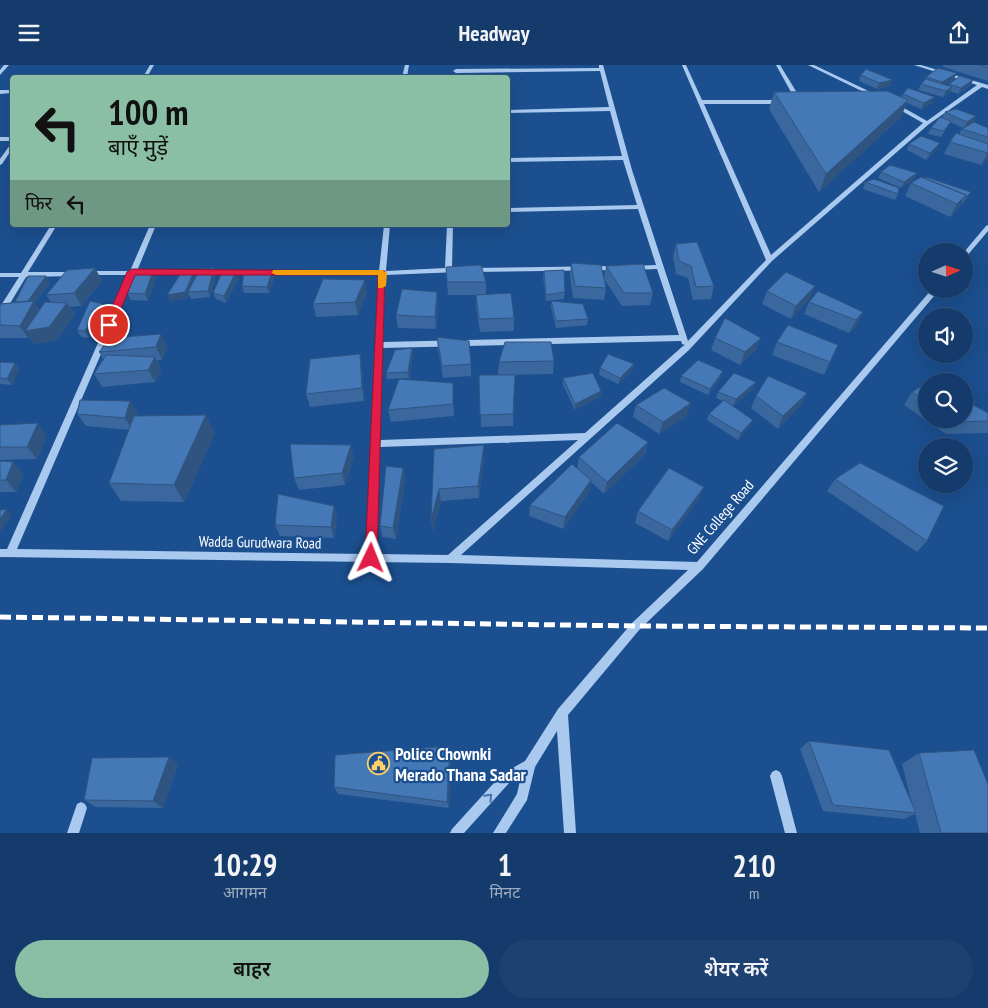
<!DOCTYPE html>
<html lang="hi">
<head>
<meta charset="utf-8">
<style>
	body { margin:0; font-family:"PT Sans Narrow","Noto Sans Devanagari",sans-serif; background:#1d4271; color:#f1f3f6; height:100vh; display:flex; flex-direction:column; font-size:19px; white-space:nowrap }
	* { box-sizing:border-box; margin:0 }
	p { font-size:16px; color:#9dadc1 }
	.icon { flex:none; width:28px; height:28px; fill:none; stroke:currentColor; stroke-width:2; stroke-linecap:round; stroke-linejoin:round }
	.map { position:relative; height:768px; overflow:hidden }
	.side { display:flex; flex-direction:column; background:#143b6b; flex:1 }
	.side>* { flex:none }
	.hud { position:absolute; left:10px; top:10px; width:500px; height:152px; border-radius:5px; box-shadow:0 5px 20px #0002,0 0 0 1px #33557e; background:#8abfa5; color:#111; overflow:hidden }
	.needle { width:32px; rotate:87deg }
	.fabs { position:absolute; left:918px; top:178px; display:grid; gap:10px }
	.fabs a { display:grid; place-items:center; width:55px; height:55px; border-radius:50%; background:#143b6b; box-shadow:0 5px 20px #0002,0 0 0 1px #33557e; font-size:25px }
	.pin { position:absolute; display:grid; place-items:center; width:42px; height:42px; color:#fff; margin:-21px; border:2px solid #fff; border-radius:50%; box-shadow:0 1px 5px #0007 }
	.me { position:absolute; width:55px; margin:-28px; rotate:2deg; stroke-linejoin:round; filter:drop-shadow(0 0 4px #0008) }
	.turn { display:flex; align-items:center; gap:18px; height:105px; padding:0 15px; font-size:22px }
	.turn .icon { width:65px; height:65px; stroke-width:2.5 }
	.turn b { display:block; font-size:35px; line-height:42px }
	.then { display:flex; align-items:center; height:48px; padding:0 15px; background:#0003; gap:10px; font-size:19px }
	.eta { display:flex; justify-content:space-evenly; align-items:center; height:85px; text-align:center }
	.eta b { font-size:30px; font-weight:600; line-height:35px }
	.button { display:flex; gap:10px; margin-top:auto; padding:10px 15px }
	.button a { flex:1; height:58px; border-radius:30px; background:#8abfa5; color:#111; font-size:20px; font-weight:600; line-height:58px; text-align:center }
	.button a+a { background:#1d4271; color:#f1f3f6 }
	header { display:flex; justify-content:space-between; align-items:center; height:65px; padding:0 15px; background:#143b6b; font-size:22px; font-weight:600 }
	.map>svg:first-child { display:block }
	.lines { fill:none; stroke-linecap:round; stroke-linejoin:round }
	.minor { fill:#a9c9ee; fill-rule:evenodd }
	.rail { stroke:#fff; stroke-width:5; stroke-dasharray:11 5; stroke-linecap:butt }
	.wall { fill:#3a679d }
	.shaded-wall { fill:#305480 }
	.building { fill:#4478b7; stroke:#305480 }
	.oneway { stroke:#4674ac }
	.route { fill:#e11d48; stroke:#92132f }
	.slow { fill:#f59e0b }
	.labels { text-anchor:middle; dominant-baseline:central; stroke-width:4.5; stroke-linejoin:round; paint-order:stroke }
	.street-label { font-size:15px; fill:#fff; stroke:#1b4f8f }
	.near-poi-label { font-size:18px; font-weight:bold; fill:#fff; stroke:#1b4f8f; text-anchor:start }
</style>
</head>
<body>
<header><svg class="icon" aria-label="menu" viewBox="0 0 24 24"><path d="M4 6h16M4 12h16M4 18h16"/></svg>Headway<svg class="icon" aria-label="share" viewBox="0 0 24 24"><path d="M12 15V3M7 8l5-5 5 5M5 13v7h14v-7"/></svg></header>
<div class="map">
<svg width="988" height="768" viewBox="0 0 988 768">
	<rect width="100%" height="100%" fill="#1b4f8f"/>
	<g class="lines">
		<path class="minor" d="M4 0H9L0 10V5Z
			M150 0H154L147 12H143Z
			M405 0H409L407 12H402Z
			M599 0H603L632 105 688 276 766 195 682 0H686L702 35H783L786 37 783 39H704L771 190 923 58 893 41V39H897L927 56 977 20 914 0H921L988 20V24L982 22 929 59 772 196 689 285 461 490 697 497 932 224H940L703 504 640 564 568 650 576 768H564L557 666 535 702 527 735 506 768H493L517 729 521 711 510 717 464 768H450L452 764 502 709 525 696 558 644 632 558 688 505 450 498 0 492V484H7L128 210H87L83 208 87 206H130L150 160H156L137 206H379L384 160H390L386 206 445 203 447 160H453L452 203H459V207L385 210 383 277 679 270 657 204 632 205 629 203 632 201 656 200 638 144 508 147V143L637 140 623 95 508 97V93L622 91 610 46 508 48V45L609 42 600 6 456 8 453 6 456 4 599 3ZM135 210H378L366 489 17 484ZM681 276 682 279 685 280 683 281 585 368 380 375 383 283ZM578 375 448 490 376 489 380 382Z
			M776 0H780L802 36 801 37 796 36Z
			M808 0H814L879 31 874 32Z
			M0 25H12V28L0 29Z
			M0 72H12V76H0Z
			M12 79V84L2 99 0 100V94L10 80Z
			M51 160H57L28 207H74L78 209 74 211 26 212 3 250H0V242L19 212H0V208H21Z
			M988 160V166L966 192 964 193V187L986 161Z
			M617 201 620 203 619 205 472 207 469 205 472 203Z
			M776 705 780 707 782 711 797 768H785L770 711 772 707Z
			M81 737 85 739 87 743 79 768H67L77 739Z"/>
		<path class="rail" d="M0 552 636 561 988 563"/>
	</g>
	<path class="wall" d="M943 0H988V16L943 2Z
		M861 10 891 20 877 24 859 16Z
		M926 12 954 14 944 20 948 21 949 19 973 15 970 21 958 29 950 26 949 28 943 32 918 25 921 19 925 14Z
		M774 27 901 32 903 29 932 38 921 44 907 38 901 52 819 127 769 44Z
		M945 47 973 57 968 61 988 63V94L981 100 944 89 950 77 959 69 962 64 963 63 950 57 941 72 928 69 931 63 942 53Z
		M909 79 937 84 926 95 907 85Z
		M881 107 917 108 914 114 901 123 878 113Z
		M865 117 898 129 895 135 863 124Z
		M911 118 971 127 967 133 963 138H962L959 142 950 152 905 131Z
		M676 179 714 221 711 234 693 235 688 213 676 209 673 192Z
		M571 198 604 213 606 201 653 228 650 240 622 241 604 214 606 223 604 235 573 233 570 211Z
		M95 203 102 216 81 241 70 242 75 250 57 275 34 279 29 272 28 273H0V239L15 237 50 218 35 238 39 245 51 237 46 230Z
		M214 203 216 209 210 232 191 234 189 230 188 233 170 236Z
		M544 206 565 227 564 234 546 236 543 212Z
		M272 207 274 213 269 228H244L242 221Z
		M156 212 148 236 131 235 127 228Z
		M239 213 226 238 216 234 213 228Z
		M447 217H486V229L514 253V266L480 267 476 242V230H448Z
		M815 221 810 233 791 254 762 239 767 226Z
		M367 227 358 250 316 252 313 239Z
		M437 227 438 240 436 264 398 263 396 250Z
		M551 236 588 254 587 260 556 263 551 242Z
		M809 237 863 247 857 260 849 268 804 249Z
		M107 245 89 273 81 272 77 265Z
		M437 272 471 299V311L443 313 438 284Z
		M715 273 756 285 740 300 711 285Z
		M777 277 830 297 824 310 772 290Z
		M167 281 162 295H157L161 305 155 317 102 322 94 309 103 294 99 287Z
		M412 283 413 289 409 313 387 314 386 308Z
		M360 289 362 301 364 336 310 342 306 329Z
		M554 296 553 309 498 310 499 297Z
		M0 297 15 298 19 304 12 320 0 319Z
		M600 303 633 305 618 319 599 310Z
		M479 310H515L513 361 481 362Z
		M681 311 721 313 708 330 680 317Z
		M563 313 601 326 600 332 575 345 563 320Z
		M756 317 754 323 733 341 729 339 750 361 738 375 707 355 709 349 723 336 716 333 718 327Z
		M926 318V354H964L988 348V368L946 369 904 340 912 327Z
		M807 328 801 340 778 364 751 343 756 331Z
		M453 330 454 351 391 357 388 345Z
		M636 340 687 351 659 369 633 352Z
		M138 348 137 351 215 368 184 437 121 436 109 418 129 365 86 361 77 349Z
		M0 360 47 371 37 394 0 395Z
		M648 377 645 389 604 429 591 417 589 427 563 464 529 451 530 440 577 404 579 392Z
		M484 380V392L479 433 441 436 433 466 431 455 434 384Z
		M354 392 345 420 299 425 294 413Z
		M0 396 13 397 23 409 16 427H0Z
		M403 403 405 415 396 474 382 472 380 461Z
		M835 414 927 476 917 487 827 426Z
		M699 434 668 476 635 458 638 446Z
		M334 441 337 453 334 473 280 471 275 460Z
		M809 676 912 739 902 699 919 688 988 768H920L915 749 904 754 823 746 800 684Z
		M451 689 449 743 338 729 334 722Z
		M178 699 163 743 96 742 84 735Z"/>
	<path class="shaded-wall" d="M957 8 954 14 939 23 942 17Z
		M893 15 891 20 877 24 879 18Z
		M973 15 970 21 958 29 961 23Z
		M952 22 949 28 943 32 946 26Z
		M935 32 932 38 921 44 924 38Z
		M908 35 901 52 819 127 826 109Z
		M976 51 973 57 963 64 967 57Z
		M940 78 937 84 926 95 930 88Z
		M988 88V94L981 100Z
		M917 108 914 114 901 123 904 117Z
		M971 127 967 133 963 138 966 132Z
		M966 130 959 142 950 152 957 139Z
		M95 203 102 216 81 241 74 228Z
		M214 203 216 209 210 232 208 226Z
		M195 204 198 210 188 227 189 230 188 233 170 236 167 230Z
		M153 206 156 212 148 236 145 229Z
		M236 207 239 213 226 238 224 231Z
		M272 207 274 213 269 228 267 222Z
		M46 211 50 218 35 238 42 248 67 238 75 250 57 275 34 279 29 272 28 273 20 261 25 240Z
		M365 215 367 227 358 250 355 237Z
		M815 221 810 233 791 254 796 241Z
		M437 227 438 240 436 264 435 252Z
		M103 239 107 245 89 273 85 266Z
		M863 247 857 260 849 268 856 255Z
		M161 269 167 281 162 295 156 282Z
		M761 273 756 285 740 300 745 287Z
		M412 283 413 289 409 313 408 307Z
		M360 289 362 301 364 336 362 323Z
		M155 292 161 305 155 317 148 305Z
		M15 298 19 304 12 320 7 314Z
		M634 299 633 305 618 319 620 313Z
		M723 306 721 313 708 330 710 324Z
		M756 317 754 323 733 341 736 334Z
		M601 326 600 332 575 345V339Z
		M807 328 801 340 778 364 783 351Z
		M130 336 138 348 132 365 125 353Z
		M691 338 687 351 659 369 663 357Z
		M206 350 215 368 184 437 174 420Z
		M753 355 750 361 738 375 741 368Z
		M38 358 47 371 37 394 27 382Z
		M648 377 645 389 604 429 607 417Z
		M351 380 354 392 345 420 342 408Z
		M484 380V392L479 433 478 421Z
		M13 397 23 409 16 427 6 415Z
		M403 403 405 415 396 474 393 463Z
		M591 415 589 427 563 464 565 452Z
		M704 422 699 434 668 476 672 465Z
		M439 424 441 436 433 466 431 455Z
		M334 441 337 453 334 473 331 462Z
		M7 444 12 450 0 467V454Z
		M450 681 451 689 449 743 447 737Z
		M169 692 178 699 163 743 153 736Z"/>
	<path class="building" d="M979 0H988V3Z
		M938 3 957 8 942 17 926 12Z
		M866 4 893 15 879 18 861 10Z
		M960 11 973 15 961 23 949 19Z
		M926 14 952 22 946 26 921 19Z
		M908 23 935 32 924 38 903 29Z
		M887 26 908 35 826 109 774 27Z
		M956 44 976 51 967 57 945 47Z
		M940 52 951 56 944 66 931 63Z
		M974 57 988 63V72L962 64Z
		M956 68 988 79V88L950 77Z
		M921 71 940 78 930 88 909 79Z
		M890 100 917 108 904 117 881 107Z
		M921 112 966 130 957 139 911 118Z
		M926 112 971 127 966 132H965L966 130 924 113Z
		M874 114 899 123 898 129 865 117Z
		M697 177 714 221 696 222 691 201 679 196 676 179Z
		M571 198 601 200 606 223 575 221Z
		M643 199 653 228H624L606 201Z
		M481 200 486 217H447L446 202Z
		M95 203 74 228 46 230 67 205Z
		M214 203 208 226 188 227 200 204Z
		M195 204 185 227 167 230 183 205Z
		M564 205 565 227 546 230 544 206Z
		M134 206H153L145 229 127 228Z
		M244 206 272 207 267 222 242 221Z
		M222 207H236L224 231 213 228Z
		M786 207 815 221 796 241 767 226Z
		M28 211H46L28 236 15 237Z
		M323 214 365 215 355 237 313 239Z
		M402 224 437 227 435 252 396 250Z
		M818 226 863 247 856 255 809 237Z
		M511 228 514 253 479 254 476 230Z
		M34 236 20 261 0 260V239Z
		M90 236 103 239 85 266 77 265Z
		M551 236 583 239 588 254 556 256Z
		M45 237 67 238 49 262 25 266Z
		M725 253 761 273 745 287 715 273Z
		M788 260 838 280 830 297 777 277Z
		M161 269 156 282 99 287 110 273Z
		M437 272 469 276 471 299 442 301Z
		M505 277H551L554 296 499 297Z
		M412 283 408 307 386 308 395 285Z
		M360 289 362 323 306 329 310 294Z
		M608 289 634 299 620 313 600 303Z
		M106 290 155 292 148 305 94 309Z
		M698 295 723 306 710 324 681 311Z
		M0 297 15 298 7 314 0 313Z
		M593 308 601 326 575 339 563 313Z
		M734 308 756 317 736 334 718 327Z
		M479 310H515L513 349 480 350Z
		M768 311 807 328 783 351 756 331Z
		M399 314 453 318V339L388 345Z
		M926 318V337L912 327Z
		M664 323 691 338 663 357 636 340Z
		M80 335 130 336 125 353 77 349Z
		M724 335 753 355 741 368 709 349Z
		M964 335 988 348V356L956 357 951 354H964Z
		M206 350 174 420 109 418 134 351Z
		M38 358 27 382H0V360Z
		M617 358 648 377 607 417 579 392Z
		M290 379 351 380 342 408 294 413Z
		M484 380 478 421 439 424 431 455 434 384Z
		M0 396 13 397 6 415H0Z
		M860 398 944 441 927 476 835 414Z
		M572 399 591 415 565 452 530 440Z
		M386 401 403 403 393 463 380 461Z
		M669 403 704 422 672 465 638 446Z
		M278 429 334 441 331 462 275 460Z
		M7 444 0 454V445Z
		M809 676 889 685 916 748 833 740Z
		M450 681 447 737 334 722 335 690Z
		M974 685 988 719V768H941L919 688Z
		M169 692 153 736 84 735 92 693Z"/>
	<defs><path id="oneway-chevron" d="M-2-3.5L2.5 0L-2 3.5" fill="none" stroke-width="1.6" stroke-linecap="round" stroke-linejoin="round" transform="scale(1.25)"/></defs>
	<use class="oneway" href="#oneway-chevron" transform="translate(489 732) rotate(-47)"/>
	<path class="route" d="M132 204 385 206 377 493 376 497 371 499 366 497 365 493 378 210H135L114 260 112 262H105L104 260 127 207Z"/>
	<path class="slow" d="M273 205H382L387 208 386 221 382 223H378V210H276L272 208Z"/>
	<defs>
		<symbol id="civic-ring" viewBox="-11 -11 22 22"><circle r="9.5" fill="#1b4f8f" stroke="#ffd166" stroke-width="1.5"/><path d="M-.6-6.5H3V-4.5H.6V-3L4-1V1h2V6H-6V1h2V-1L-.6-3ZM-1.2 2.5V6h2.4V2.5Z" fill="#ffd166"/></symbol>
	</defs>
	<g fill-rule="evenodd">
		<use href="#civic-ring" x="366" y="686" width="25" height="25"/>
	</g>
	<g class="labels">
		<g class="street-label">
			<text transform="translate(720 452) rotate(-49)">GNE College Road</text>
			<text transform="translate(260 477) rotate(1)">Wadda Gurudwara Road</text>
		</g>
		<g class="near-poi-label">
			<text x="395" y="688">Police Chownki<tspan x="395" dy="21">Merado Thana Sadar</tspan></text>
		</g>
	</g>
</svg>
<div class="fabs">
<a><svg class="needle" viewBox="-14 -14 28 28"><path d="M0-13l5 13h-10z" fill="#e53935"/><path d="M0 13l5-13h-10z" fill="#9dadc1"/></svg></a>
<a><svg class="icon" aria-label="sound" viewBox="0 0 24 24"><path d="M4 9h4l5-4v14l-5-4H4zM17 9q2 3 0 6"/></svg></a>
<a><svg class="icon" aria-label="search" viewBox="0 0 24 24"><circle cx="10" cy="10" r="6"/><path d="M15 15l6 6"/></svg></a>
<a><svg class="icon" aria-label="layers" viewBox="0 0 24 24"><path d="M12 4l9 5-9 5-9-5zM3 14l9 5 9-5"/></svg></a>
</div>
<div class="pin" style="left:109px;top:260px;background:#d93025"><svg class="icon" aria-label="arrive" viewBox="0 0 24 24"><path d="M6 21V4h12l-3 4 3 4H6"/></svg></div>
<svg class="me" style="left:371px;top:493px" viewBox="-20 -20 40 40"><path d="M0-17L14 15 0 8-14 15z" fill="#e11d48" stroke="#fff" stroke-width="4"/></svg>
<div class="hud">
<div class="turn"><svg class="icon" aria-label="left" viewBox="0 0 24 24"><path d="M17 20v-9H6M10 6l-5 5 5 5"/></svg><div><b>100 m</b>बाएँ मुड़ें</div></div>
<div class="then">फिर<svg class="icon" aria-label="left" viewBox="0 0 24 24"><path d="M17 20v-9H6M10 6l-5 5 5 5"/></svg></div>
</div>
</div>
<section class="side">
<div class="eta">
<div><b>10:29</b><p>आगमन</p></div>
<div><b>1</b><p>मिनट</p></div>
<div><b>210</b><p>m</p></div>
</div>
<div class="button"><a>बाहर</a><a>शेयर करें</a></div>
</section>
</body>
</html>
